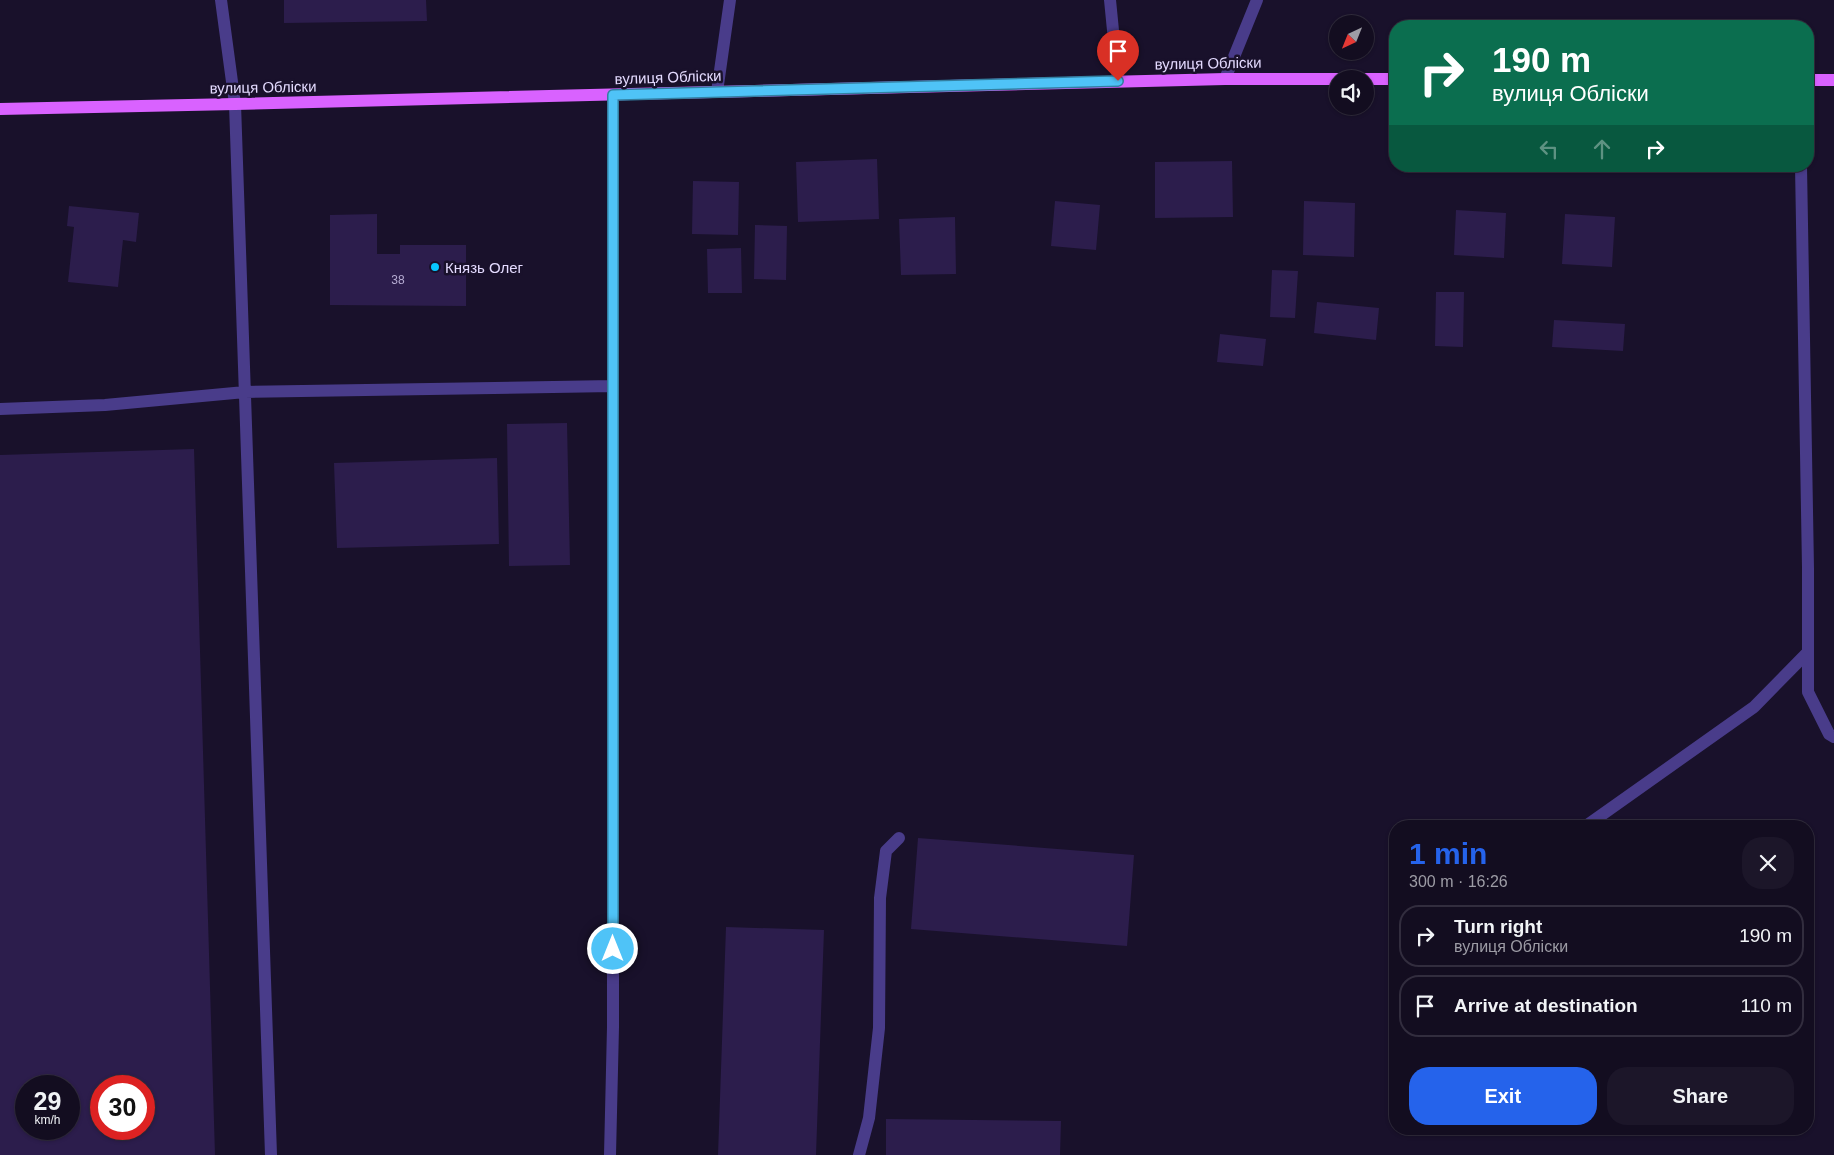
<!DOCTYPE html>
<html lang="en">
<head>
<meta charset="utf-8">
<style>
	body { margin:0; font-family:Arial,sans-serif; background:#1c1629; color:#f1f3f6; height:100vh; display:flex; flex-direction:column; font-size:19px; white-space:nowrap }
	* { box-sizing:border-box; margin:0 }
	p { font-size:16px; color:#9d9ca5 }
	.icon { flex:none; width:28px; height:28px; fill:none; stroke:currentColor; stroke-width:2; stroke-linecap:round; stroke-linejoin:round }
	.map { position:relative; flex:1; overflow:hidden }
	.drawer { position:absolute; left:1389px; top:820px; width:425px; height:315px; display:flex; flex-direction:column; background:#130d20; border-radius:20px; box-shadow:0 1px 4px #0004,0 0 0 1px #322d3e }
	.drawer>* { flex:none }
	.hud { position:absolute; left:1389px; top:20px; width:425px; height:152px; border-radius:20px; box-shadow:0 1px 4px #0004,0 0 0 1px #322d3e; background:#0b6e4f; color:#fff; overflow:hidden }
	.needle { width:32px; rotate:223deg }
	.fabs { position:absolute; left:1329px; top:15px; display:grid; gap:10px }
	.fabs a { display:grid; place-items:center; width:45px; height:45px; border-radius:50%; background:#130d20; box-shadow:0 1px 4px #0004,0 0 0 1px #322d3e; font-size:25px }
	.speed { position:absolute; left:15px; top:1075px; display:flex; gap:10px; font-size:25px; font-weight:700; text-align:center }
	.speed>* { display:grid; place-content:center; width:65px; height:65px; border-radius:50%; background:#130d20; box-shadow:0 1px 4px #0004,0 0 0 1px #322d3e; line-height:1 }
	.speed small { font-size:12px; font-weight:400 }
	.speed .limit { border:8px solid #d22; background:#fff; color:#111 }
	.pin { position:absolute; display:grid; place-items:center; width:42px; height:42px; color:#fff; margin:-51px -21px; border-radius:50% 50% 50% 0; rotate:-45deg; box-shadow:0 0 5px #0007 }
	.pin .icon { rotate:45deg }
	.me { position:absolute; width:55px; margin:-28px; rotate:0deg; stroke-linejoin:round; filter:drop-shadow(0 0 4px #0008) }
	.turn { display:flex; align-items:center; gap:18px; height:105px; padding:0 20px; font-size:22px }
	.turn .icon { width:65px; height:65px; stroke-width:2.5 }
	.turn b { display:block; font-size:35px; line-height:42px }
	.lanes { display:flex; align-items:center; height:48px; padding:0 20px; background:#0003; justify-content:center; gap:25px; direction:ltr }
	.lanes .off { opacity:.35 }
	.round { display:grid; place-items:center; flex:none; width:52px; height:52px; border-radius:20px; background:#1c1629 }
	.overview { display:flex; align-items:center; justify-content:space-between; height:85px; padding:0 20px }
	h1 { font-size:30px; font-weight:600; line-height:38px; color:#2563eb }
	.primary-button { display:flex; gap:10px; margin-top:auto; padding:10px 20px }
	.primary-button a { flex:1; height:58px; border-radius:20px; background:#2563eb; color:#fff; font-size:20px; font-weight:600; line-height:58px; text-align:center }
	.primary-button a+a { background:#1c1629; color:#f1f3f6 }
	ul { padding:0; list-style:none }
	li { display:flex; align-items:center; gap:15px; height:62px; margin:0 10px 8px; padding:0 10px; border:2px solid #322d3e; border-radius:20px }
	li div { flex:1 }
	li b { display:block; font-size:19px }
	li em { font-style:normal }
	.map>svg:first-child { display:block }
	.building { fill:#2c1d4c; fill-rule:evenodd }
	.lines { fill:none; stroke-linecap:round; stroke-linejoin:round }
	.minor { stroke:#493c8a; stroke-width:12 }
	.major { stroke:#d962ff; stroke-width:12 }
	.route-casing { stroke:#337fa1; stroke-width:12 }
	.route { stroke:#4fc3f7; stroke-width:9 }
	.poi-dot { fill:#07c6ff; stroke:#19112b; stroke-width:2 }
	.labels { text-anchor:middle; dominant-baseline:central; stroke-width:5; stroke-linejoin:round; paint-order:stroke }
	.number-label { font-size:12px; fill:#b6acd2 }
	.street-label { font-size:15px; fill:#e4dbff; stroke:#19112b }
	.poi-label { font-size:15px; fill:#e4dbff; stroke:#19112b; text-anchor:start }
</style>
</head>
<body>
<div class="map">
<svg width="1834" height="1155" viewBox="0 0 1834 1155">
	<rect width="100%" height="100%" fill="#19112b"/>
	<path class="building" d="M284 0H426L427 21 284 23Z
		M877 159 879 219 798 222 796 162Z
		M1232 161 1233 217 1155 218V162Z
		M693 181 739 182 738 235 692 234Z
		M1055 201 1100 205 1096 250 1051 246Z
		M1304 201 1355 203 1354 257 1303 255Z
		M69 206 139 213 136 242 123 240 118 287 68 282 74 227 67 226Z
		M1456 210 1506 213 1504 258 1454 255Z
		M377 214V254H400V245H466V306L330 305V215Z
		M1565 214 1615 217 1612 267 1562 264Z
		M955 217 956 274 901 275 899 219Z
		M755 225 787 226 786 280 754 279Z
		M741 248 742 293H708L707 249Z
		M1272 270 1298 271 1295 318 1270 317Z
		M1436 292H1464L1463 347 1435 346Z
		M1317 302 1379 308 1376 340 1314 333Z
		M1554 320 1625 324 1623 351 1552 347Z
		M1220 334 1266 339 1263 366 1217 362Z
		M567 423 570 565 509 566 507 424Z
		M194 449 215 1155H0V455ZM26 1086H69V1129H26ZM101 1086H144V1129H101Z
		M497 458 499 544 337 548 334 463Z
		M918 838 1134 855 1127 946 911 929Z
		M726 927 824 930 816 1155H718Z
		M886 1119 1061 1121 1060 1155H886Z"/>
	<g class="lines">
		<path class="minor" d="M221 0 235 104 271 1155
			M1110 0 1118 81
			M1225 79 1257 0
			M717 92 730 0
			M1801 166 1808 568V692L1829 734 1834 737
			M0 409 105 405 245 392 613 386
			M1586 826 1754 707 1808 652
			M610 1155 613 1027V95
			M859 1155 869 1118 879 1028 880 898 886 851 899 838"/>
		<path class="major" d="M1365 79H1395
			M1808 80H1834
			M0 109 235 104 1225 79H1338"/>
	</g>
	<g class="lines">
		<defs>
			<path id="route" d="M613 949V95L1118 81"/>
		</defs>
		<use href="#route" class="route-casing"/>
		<use href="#route" class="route"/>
	</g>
	<circle class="poi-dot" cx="435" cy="267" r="5"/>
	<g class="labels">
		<g class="number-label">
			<text x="398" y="280">38</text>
		</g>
		<g class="street-label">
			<text transform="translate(1208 63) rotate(-1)">вулиця Обліски</text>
			<text transform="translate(668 77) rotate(-2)">вулиця Обліски</text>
			<text transform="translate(263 87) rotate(-1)">вулиця Обліски</text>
		</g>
		<g class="poi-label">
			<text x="445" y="267">Князь Олег</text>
		</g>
	</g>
</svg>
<div class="fabs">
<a><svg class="needle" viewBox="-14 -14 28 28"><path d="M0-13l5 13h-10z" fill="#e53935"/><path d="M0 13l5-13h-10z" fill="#9d9ca5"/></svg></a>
<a><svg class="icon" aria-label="sound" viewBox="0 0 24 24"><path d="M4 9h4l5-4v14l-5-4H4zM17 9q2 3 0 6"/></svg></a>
</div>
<div class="speed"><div>29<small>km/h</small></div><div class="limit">30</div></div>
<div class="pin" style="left:1118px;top:81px;background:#d93025"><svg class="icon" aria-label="arrive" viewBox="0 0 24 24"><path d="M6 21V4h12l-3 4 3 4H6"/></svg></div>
<svg class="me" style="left:613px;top:949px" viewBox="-20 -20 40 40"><circle r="17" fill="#4fc3f7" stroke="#fff" stroke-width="3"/><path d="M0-11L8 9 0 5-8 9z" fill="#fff"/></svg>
<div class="hud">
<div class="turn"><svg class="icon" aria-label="right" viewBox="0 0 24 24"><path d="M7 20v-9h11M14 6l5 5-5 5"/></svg><div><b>190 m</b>вулиця Обліски</div></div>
<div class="lanes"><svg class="icon off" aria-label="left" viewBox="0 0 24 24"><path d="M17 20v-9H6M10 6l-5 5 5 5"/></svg><svg class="icon off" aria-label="ahead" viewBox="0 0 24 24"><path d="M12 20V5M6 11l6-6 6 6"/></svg><svg class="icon" aria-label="right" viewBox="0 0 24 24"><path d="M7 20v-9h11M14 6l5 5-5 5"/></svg></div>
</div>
<section class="drawer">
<div class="overview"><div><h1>1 min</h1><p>300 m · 16:26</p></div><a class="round"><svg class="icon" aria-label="close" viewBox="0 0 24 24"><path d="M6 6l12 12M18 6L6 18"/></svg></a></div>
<ul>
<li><svg class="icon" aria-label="right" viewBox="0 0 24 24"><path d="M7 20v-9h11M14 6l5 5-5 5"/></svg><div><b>Turn right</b><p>вулиця Обліски</p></div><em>190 m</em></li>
<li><svg class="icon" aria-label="arrive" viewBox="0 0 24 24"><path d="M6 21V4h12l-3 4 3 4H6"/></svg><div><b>Arrive at destination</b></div><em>110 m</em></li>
</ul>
<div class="primary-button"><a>Exit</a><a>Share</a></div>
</section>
</div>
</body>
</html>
